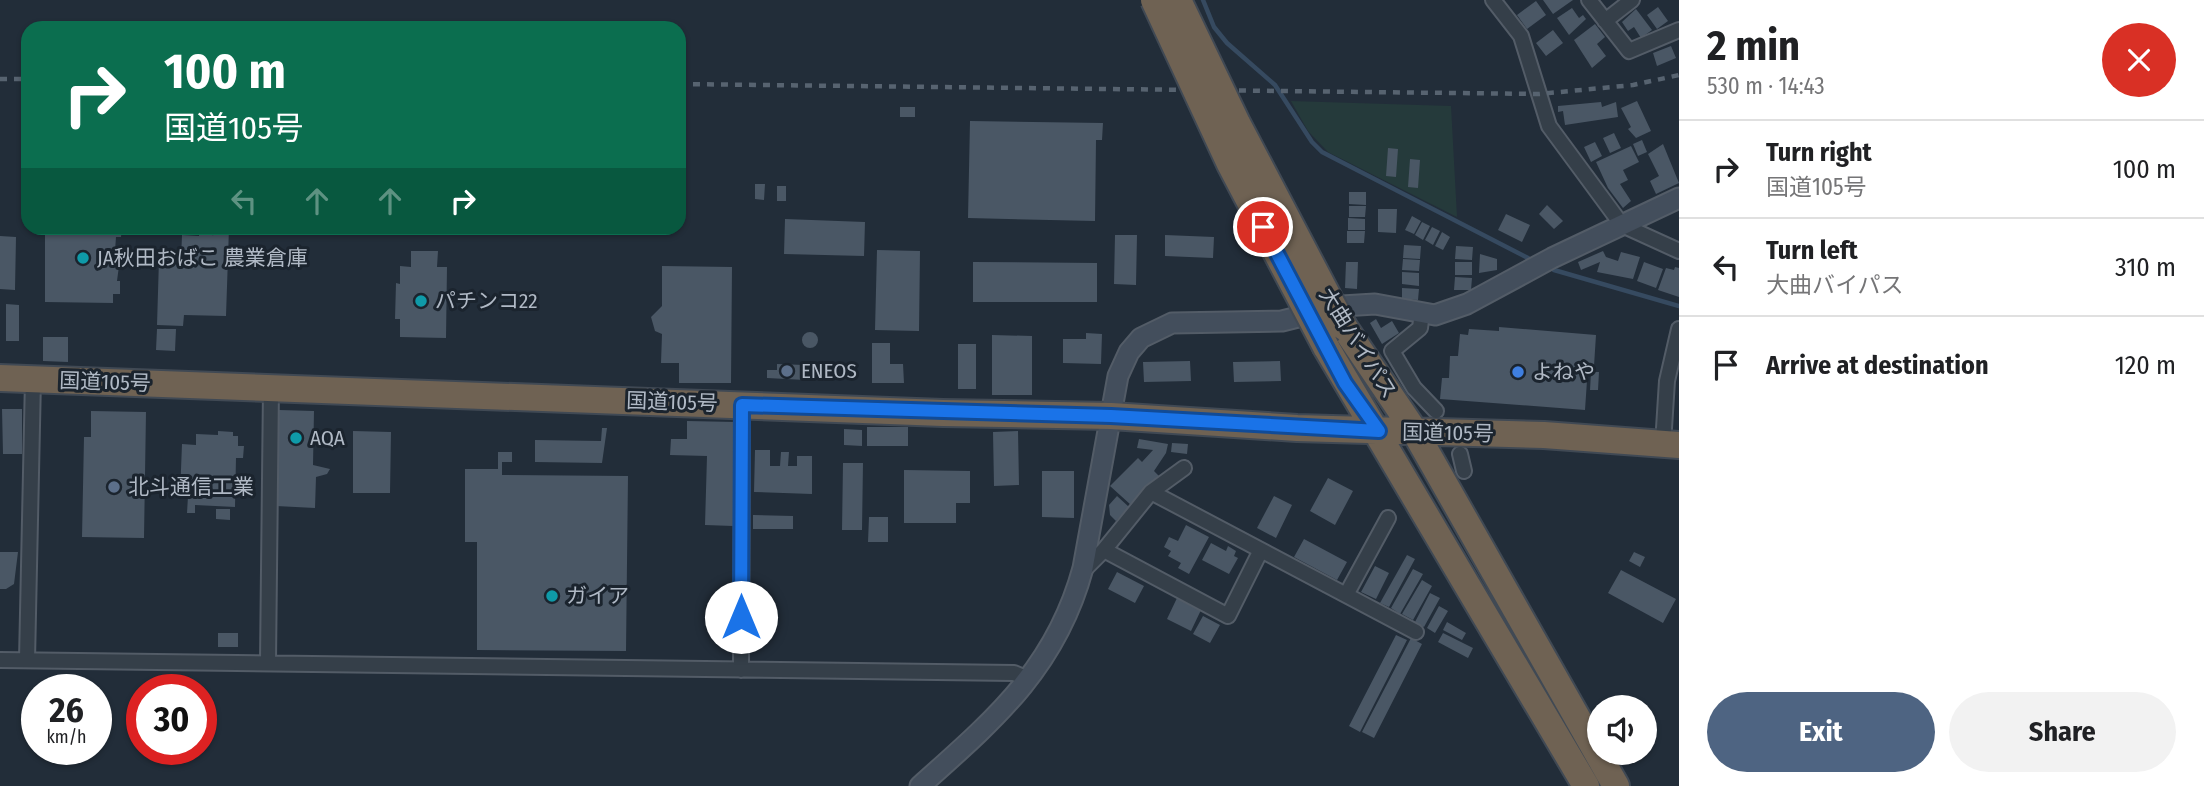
<!DOCTYPE html>
<html lang="en">
<head>
<meta charset="utf-8">
<style>
	body { margin:0; font-family:"Fira Sans Condensed","Noto Sans JP",sans-serif; background:#f2f2f2; color:#202124; height:100vh; display:flex; flex-direction:column; font-size:26px; white-space:nowrap }
	* { box-sizing:border-box; margin:0 }
	p { font-size:23px; color:#757577 }
	.icon { flex:none; width:38px; height:38px; fill:none; stroke:currentColor; stroke-width:2; stroke-linecap:round; stroke-linejoin:round }
	.map { position:relative; flex:1; overflow:hidden }
	.drawer { display:flex; flex-direction:column; background:#fff; width:525px }
	.drawer>* { flex:none }
	.hud { position:absolute; left:21px; top:21px; width:665px; height:214px; border-radius:21px; box-shadow:0 2px 5px #0004; background:#0b6e4f; color:#fff; overflow:hidden }
	.buttons { position:absolute; left:1587px; top:695px; display:grid; gap:14px }
	.buttons a { display:grid; place-items:center; width:70px; height:70px; border-radius:50%; background:#fff; box-shadow:0 2px 5px #0004; font-size:35px }
	.speed { position:absolute; left:21px; top:674px; display:flex; gap:14px; font-size:35px; font-weight:700; text-align:center }
	.speed>* { display:grid; place-content:center; width:91px; height:91px; border-radius:50%; background:#fff; box-shadow:0 2px 5px #0004; line-height:1 }
	.speed small { font-size:18px; font-weight:400 }
	.speed .limit { border:10px solid #d22; background:#fff; color:#111 }
	.pin { position:absolute; display:grid; place-items:center; width:60px; height:60px; color:#fff; margin:-30px; border:4px solid #fff; border-radius:50%; box-shadow:0 2px 7px #0007 }
	.me { position:absolute; width:77px; margin:-38px; rotate:0deg; stroke-linejoin:round; filter:drop-shadow(0 0 5px #0008) }
	.turn { display:flex; align-items:center; gap:24px; height:147px; padding:0 28px; font-size:32px }
	.turn .icon { width:91px; height:91px; stroke-width:2.5 }
	.turn b { display:block; font-size:49px; line-height:60px }
	.lanes { display:flex; align-items:center; height:66px; padding:0 28px; background:#0003; justify-content:center; gap:35px; direction:ltr }
	.lanes .off { opacity:.35 }
	.round { display:grid; place-items:center; flex:none; width:74px; height:74px; border-radius:37px; background:#f2f2f2 }
	.head { display:flex; align-items:center; justify-content:space-between; height:119px; padding:0 28px }
	h1 { font-size:42px; font-weight:700; line-height:52px }
	.button { display:flex; gap:14px; margin-top:auto; padding:14px 28px }
	.button a { flex:1; height:80px; border-radius:42px; background:#4e6482; color:#fff; font-size:28px; font-weight:700; line-height:80px; text-align:center }
	.button a+a { background:#f2f2f2; color:#202124 }
	ul { padding:0; list-style:none }
	li { display:flex; align-items:center; gap:21px; height:98px; padding:0 28px; border-top:2px solid #e0e0e0 }
	li div { flex:1 }
	li b { display:block; font-size:26px }
	li em { font-style:normal }
	main { display:flex; flex:1; min-height:0 }
	.map>svg:first-child { display:block }
	.green { fill:#253a3b }
	.lines { fill:none; stroke-linecap:round; stroke-linejoin:round }
	.stream { stroke:#364a60; stroke-width:4.5 }
	.building { fill:#4a5765 }
	.street-casing { stroke:#535c67; stroke-width:18 }
	.secondary-casing { stroke:#535c67; stroke-width:23 }
	.highway-casing { stroke:#404954; stroke-width:30 }
	.street { stroke:#353f49; stroke-width:14 }
	.secondary { stroke:#434e5c; stroke-width:19 }
	.highway { stroke:#6f6253; stroke-width:26 }
	.rail { stroke:#576370; stroke-width:4.5; stroke-dasharray:7 7; stroke-linecap:butt }
	.highway-bridge-casing { stroke:#404954; stroke-width:30; stroke-linecap:butt }
	.highway-bridge { stroke:#6f6253; stroke-width:26 }
	.route-casing { stroke:#114b97; stroke-width:18 }
	.route { stroke:#1a73e8; stroke-width:12 }
	.culture-dot { fill:#0f9aa8; stroke:#1b242e; stroke-width:2.5 }
	.service-dot { fill:#5c6f8a; stroke:#1b242e; stroke-width:2.5 }
	.shop-dot { fill:#3f7fe0; stroke:#1b242e; stroke-width:2.5 }
	.labels { text-anchor:middle; dominant-baseline:central; stroke-width:6; stroke-linejoin:round; paint-order:stroke }
	.poi-label { font-size:21px; fill:#b0b9c5; stroke:#1b242e; text-anchor:start }
	.street-label { font-size:21px; fill:#b0b9c5; stroke:#1b242e }
</style>
</head>
<body>
<main>
<div class="map">
<svg width="1679" height="786" viewBox="0 0 1679 786">
	<rect width="100%" height="100%" fill="#222d39"/>
	<path class="green" d="M1291 101 1451 106 1457 217 1328 152 1308 131Z"/>
	<g class="lines">
		<path class="stream" d="M1203 0 1214 27 1227 43 1275 85 1312 142 1322 152 1528 258
			M1554 270 1679 306"/>
	</g>
	<path class="building" d="M1543 0H1573L1553 14Z
		M1536 1 1546 15 1527 29 1517 15Z
		M1658 7 1668 21 1657 29 1647 15Z
		M1572 8 1579 18 1583 15 1586 19 1569 35 1557 18Z
		M1636 9 1652 30 1641 38 1634 27 1628 31 1622 22Z
		M1595 24 1605 37 1597 44 1606 56 1592 68 1574 40Z
		M1553 30 1563 43 1546 56 1536 43Z
		M1671 46 1676 58 1657 66 1653 53Z
		M1637 101 1651 131 1636 138 1628 129 1631 127 1621 108Z
		M1601 102 1602 107 1616 102 1618 117 1565 125 1563 111 1558 112V106Z
		M900 107H915V117H900Z
		M970 121 1103 123 1102 140H1096L1095 221 968 218Z
		M1614 133 1621 148 1610 153 1603 138Z
		M1642 140 1647 152 1638 156 1633 144Z
		M1595 142 1602 156 1591 162 1584 147Z
		M1663 144 1679 183 1656 194 1650 181 1659 176 1648 154Z
		M1631 146 1639 162 1623 170 1628 180 1620 184 1631 201 1623 208 1608 188 1596 162Z
		M1388 148 1398 149 1396 177 1386 176Z
		M1410 159 1420 160 1418 188 1408 187Z
		M755 184H765L764 200 755 199Z
		M777 186H786V201H777Z
		M1349 192H1366V205L1349 204Z
		M1547 205 1563 221 1554 229 1539 214Z
		M1349 206H1366L1365 217H1349Z
		M1378 209H1397L1396 233 1378 232Z
		M1506 214 1530 225 1522 242 1498 230Z
		M1412 216 1421 221 1414 234 1405 230Z
		M1348 218 1365 219V230H1348Z
		M785 219 865 222 864 256 784 254Z
		M1422 222 1430 226 1423 240 1415 235Z
		M1432 227 1440 231 1433 245 1425 240Z
		M45 228H122L121 237H116L115 251H121L117 281H120V294H113V303L45 302Z
		M199 228H211L213 236 214 228H229L226 316 184 315 183 326 157 325 159 259 181 260 182 235 199 236Z
		M1347 231H1365L1364 243H1347Z
		M1442 232 1450 237 1443 250 1435 246Z
		M1115 235H1137L1136 285 1114 284Z
		M1165 235 1214 237 1213 258 1165 256Z
		M0 236 16 237 15 290 0 289Z
		M1404 245 1421 246 1420 259 1403 258Z
		M1456 246 1473 247 1472 260 1455 259Z
		M877 250 920 251 919 331 875 330Z
		M411 251H438L437 267H447L446 338 400 337V319H395L396 283 400 284V266L411 267Z
		M1603 251 1606 257 1618 261 1621 252 1640 257 1633 279 1597 272 1600 262 1581 270 1578 262Z
		M1480 254 1497 259V270L1479 273Z
		M1403 259 1420 260 1419 271 1402 270Z
		M973 262 1097 263V302H973Z
		M1346 262H1358L1357 289 1345 288Z
		M1455 262H1472V275H1455Z
		M1644 262 1663 269 1656 288 1637 281Z
		M662 266 732 267 731 383H679V363H661L662 334 655 331 651 317 662 306Z
		M1675 267 1679 268V297L1658 290 1666 268 1674 270Z
		M1402 272 1419 273V286L1402 284Z
		M1455 277 1472 278 1471 290H1454Z
		M1402 288 1419 289 1418 300 1402 299Z
		M6 304 19 305V341H6Z
		M1376 319 1381 328 1392 321 1399 333 1382 344 1370 323Z
		M1499 327 1596 335 1594 366H1588L1585 410 1440 399 1442 378H1449L1450 356H1458L1460 334 1468 335 1469 329 1499 331Z
		M157 329H176L175 351 156 350Z
		M802 340a8 8 0 1 1 16 0a8 8 0 1 1-16 0Z
		M1086 333 1102 334 1101 364 1063 363V339H1086Z
		M992 335 1032 336V395H992Z
		M43 337H68V362L43 361Z
		M872 343H890V364H903L904 383H872Z
		M958 344H976V389H958Z
		M1190 361 1191 381 1144 382 1143 362Z
		M1280 361 1281 381 1234 382 1233 362Z
		M777 364 805 365V380L767 378V370H777Z
		M1591 372H1599L1598 390H1590Z
		M2 409H22V454H3Z
		M279 410 314 411 313 465 330 469 327 474 316 477 315 508 276 506Z
		M91 411 146 412 144 538 82 537 84 437H91Z
		M687 421 736 422 733 526 705 525 707 456 670 455 671 439H687Z
		M867 427H908V446H867Z
		M602 428H607L602 463 535 462V440L601 441Z
		M844 429 862 430V446L844 445Z
		M218 431 233 432V436H238V446H244L243 458H236L235 507 195 505V513H187L188 496 180 495 182 444 196 445V434L218 435Z
		M353 431 391 432 390 493H353Z
		M1018 431 1019 485 994 486 993 432Z
		M1139 439 1168 444 1166 453 1154 471 1159 476 1131 505 1110 486 1138 458 1142 462 1153 450 1137 448Z
		M1172 443 1188 444 1187 454 1171 452Z
		M755 450H770V466H780L781 452H789L788 466H797V456H812V494L754 492Z
		M498 452H512V462H502V475L628 476 626 651 477 650V542H465V469H498Z
		M843 463H863L862 530H842Z
		M904 470 970 471V503H956V523H904Z
		M1042 471H1074V518L1042 517Z
		M1328 478 1353 491 1335 525 1310 511Z
		M1117 496 1129 507 1116 521 1110 515 1109 505Z
		M1274 496 1292 505 1276 538 1257 528Z
		M216 509H230V520L216 519Z
		M753 515 793 516V529H753Z
		M869 517H888V542H868Z
		M1186 525 1209 537 1189 574 1178 568 1181 563 1168 556 1171 551 1164 547 1169 537 1178 541Z
		M1304 539 1347 562 1337 580 1294 557Z
		M1211 543 1226 551 1228 546 1236 551 1234 556 1238 558 1229 574 1202 560Z
		M0 552H18L14 584 6 589H0Z
		M1634 552 1645 557 1640 567 1629 561Z
		M1407 555 1415 559 1389 607 1380 603Z
		M1375 566 1389 573 1376 599 1361 592Z
		M1413 569 1423 574 1400 614 1391 608Z
		M1621 570 1676 599 1663 623 1608 593Z
		M1117 572 1144 586 1135 603 1108 589Z
		M1422 580 1432 586 1413 620 1402 614Z
		M1430 593 1440 598 1424 627 1415 622Z
		M1177 598 1201 610 1191 631 1167 619Z
		M1439 606 1448 611 1435 633 1427 628Z
		M1203 616 1220 625 1210 643 1193 634Z
		M1447 622 1466 633 1462 640 1443 630Z
		M218 633H238V647H218Z
		M1443 633 1473 648 1468 658 1438 642Z
		M1396 635 1407 640 1360 732 1349 726Z
		M1411 638 1422 644 1374 738 1362 732Z"/>
	<g class="lines">
		<defs>
			<path id="street" d="M1493 0 1521 36 1549 126 1580 168 1622 225 1679 251
				M1589 0 1629 51 1679 30
				M1605 21 1632 0
				M1422 313 1420 328 1392 351 1414 388 1436 411
				M1663 444 1667 381 1679 329
				M1460 454 1464 471
				M1151 492 1416 632
				M1104 550 1228 616 1261 550
				M1082 572 1104 550 1151 492 1184 468
				M1346 595 1388 518
				M0 660 1014 673 1028 679
				M27 660 33 379
				M268 661 271 388
				M741 670 742 405"/>
			<path id="secondary" d="M920 786C994 720 1056 668 1083 568L1118 376 1129 352 1141 338 1172 323 1282 321 1342 306 1375 304 1435 315 1467 304 1552 258 1679 198"/>
			<path id="highway" d="M1344 327 1415 432 1616 786
				M1326 347 1586 786
				M0 378 943 413 1111 416 1297 428 1544 435 1679 445"/>
		</defs>
		<use href="#street" class="street-casing"/>
		<use href="#secondary" class="secondary-casing"/>
		<use href="#highway" class="highway-casing"/>
		<use href="#street" class="street"/>
		<use href="#secondary" class="secondary"/>
		<use href="#highway" class="highway"/>
		<path class="rail" d="M0 79H28
			M679 84 1539 94 1633 85 1679 75"/>
		<defs>
			<path id="highway-bridge" d="M1154 0 1230 164 1326 347
				M1178 0 1237 123 1344 327"/>
		</defs>
		<use href="#highway-bridge" class="highway-bridge-casing"/>
		<use href="#highway-bridge" class="highway-bridge"/>
	</g>
	<g class="lines">
		<defs>
			<path id="route" d="M741 617 742 405 1111 416 1379 431 1345 383 1263 227"/>
		</defs>
		<use href="#route" class="route-casing"/>
		<use href="#route" class="route"/>
	</g>
	<g class="culture-dot">
		<circle cx="83" cy="258" r="7"/>
		<circle cx="421" cy="301" r="7"/>
		<circle cx="296" cy="438" r="7"/>
		<circle cx="552" cy="596" r="7"/>
	</g>
	<g class="service-dot">
		<circle cx="787" cy="371" r="7"/>
		<circle cx="114" cy="487" r="7"/>
	</g>
	<circle class="shop-dot" cx="1518" cy="372" r="7"/>
	<g class="labels">
		<g class="poi-label">
			<text x="97" y="258">JA秋田おばこ 農業倉庫</text>
			<text x="435" y="301">パチンコ22</text>
			<text x="801" y="371">ENEOS</text>
			<text x="1532" y="372">よねや</text>
			<text x="310" y="438">AQA</text>
			<text x="128" y="487">北斗通信工業</text>
			<text x="566" y="596">ガイア</text>
		</g>
		<g class="street-label">
			<text transform="translate(1358 343) rotate(58)">大曲バイパス</text>
			<text transform="translate(105 382) rotate(2)">国道105号</text>
			<text transform="translate(672 402) rotate(2)">国道105号</text>
			<text transform="translate(1448 433) rotate(1)">国道105号</text>
		</g>
	</g>
</svg>
<div class="buttons">
<a><svg class="icon" aria-label="sound" viewBox="0 0 24 24"><path d="M4 9h4l5-4v14l-5-4H4zM17 9q2 3 0 6"/></svg></a>
</div>
<div class="speed"><div>26<small>km/h</small></div><div class="limit">30</div></div>
<div class="pin" style="left:1263px;top:227px;background:#d93025"><svg class="icon" aria-label="arrive" viewBox="0 0 24 24"><path d="M6 21V4h12l-3 4 3 4H6"/></svg></div>
<svg class="me" style="left:741px;top:617px" viewBox="-20 -20 40 40"><circle r="19" fill="#fff"/><path d="M0-13L10 11 0 6-10 11z" fill="#1a73e8"/></svg>
<div class="hud">
<div class="turn"><svg class="icon" aria-label="right" viewBox="0 0 24 24"><path d="M7 20v-9h11M14 6l5 5-5 5"/></svg><div><b>100 m</b>国道105号</div></div>
<div class="lanes"><svg class="icon off" aria-label="left" viewBox="0 0 24 24"><path d="M17 20v-9H6M10 6l-5 5 5 5"/></svg><svg class="icon off" aria-label="ahead" viewBox="0 0 24 24"><path d="M12 20V5M6 11l6-6 6 6"/></svg><svg class="icon off" aria-label="ahead" viewBox="0 0 24 24"><path d="M12 20V5M6 11l6-6 6 6"/></svg><svg class="icon" aria-label="right" viewBox="0 0 24 24"><path d="M7 20v-9h11M14 6l5 5-5 5"/></svg></div>
</div>
</div>
<section class="drawer">
<div class="head"><div><h1>2 min</h1><p>530 m · 14:43</p></div><a class="round" style="background:#d93025;color:#fff"><svg class="icon" aria-label="close" viewBox="0 0 24 24"><path d="M6 6l12 12M18 6L6 18"/></svg></a></div>
<ul>
<li><svg class="icon" aria-label="right" viewBox="0 0 24 24"><path d="M7 20v-9h11M14 6l5 5-5 5"/></svg><div><b>Turn right</b><p>国道105号</p></div><em>100 m</em></li>
<li><svg class="icon" aria-label="left" viewBox="0 0 24 24"><path d="M17 20v-9H6M10 6l-5 5 5 5"/></svg><div><b>Turn left</b><p>大曲バイパス</p></div><em>310 m</em></li>
<li><svg class="icon" aria-label="arrive" viewBox="0 0 24 24"><path d="M6 21V4h12l-3 4 3 4H6"/></svg><div><b>Arrive at destination</b></div><em>120 m</em></li>
</ul>
<div class="button"><a>Exit</a><a>Share</a></div>
</section>
</main>
</body>
</html>
